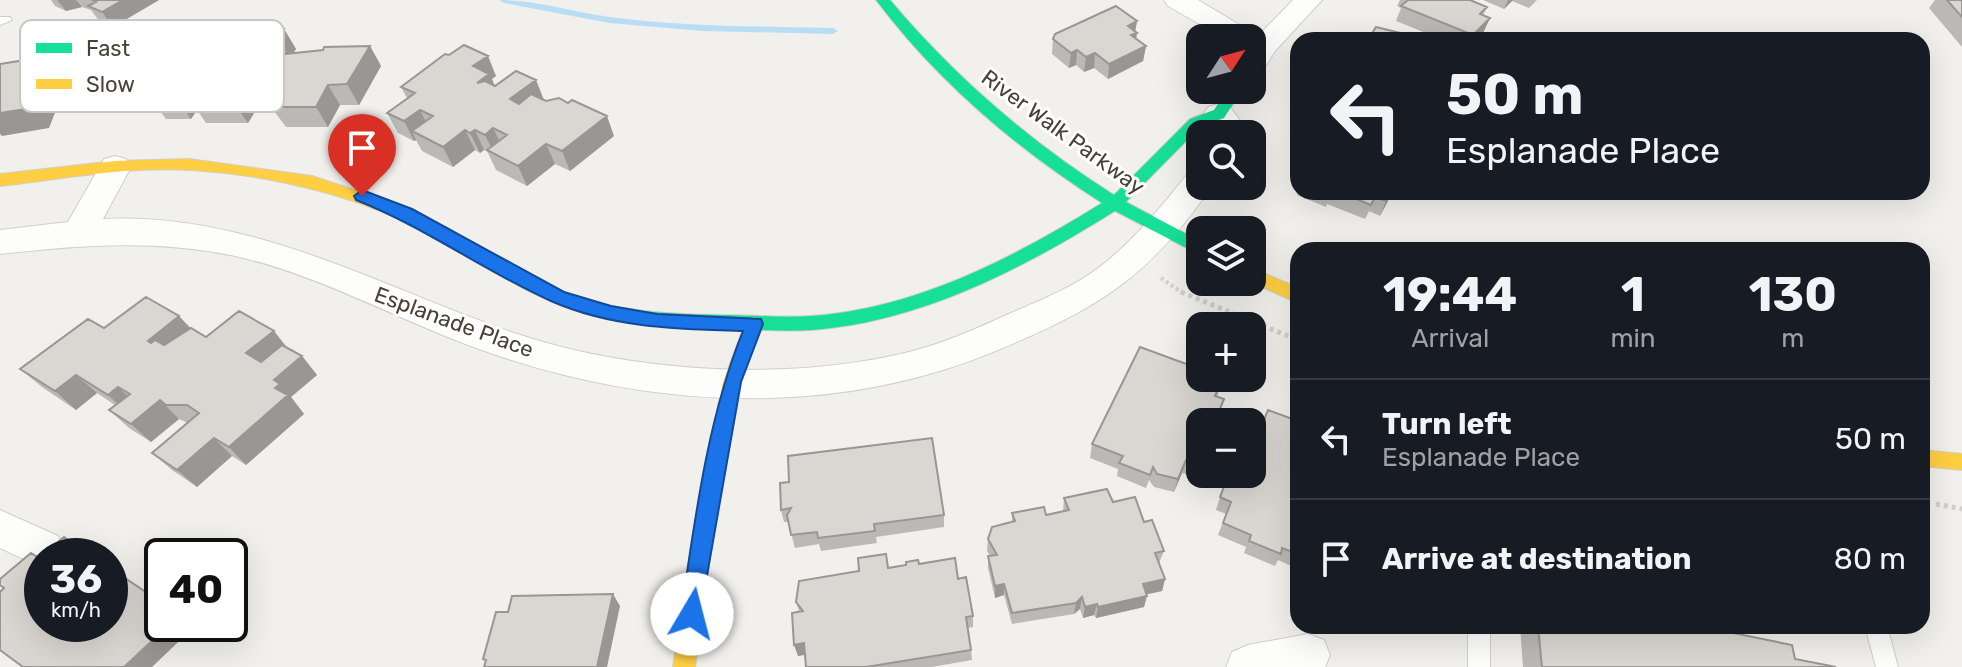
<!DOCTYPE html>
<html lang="en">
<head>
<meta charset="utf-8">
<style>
	body { margin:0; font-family:Rubik,sans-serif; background:#242831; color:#f1f3f6; height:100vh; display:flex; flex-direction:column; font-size:30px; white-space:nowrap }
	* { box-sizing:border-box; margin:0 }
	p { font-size:26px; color:#9ea1a6 }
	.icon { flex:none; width:44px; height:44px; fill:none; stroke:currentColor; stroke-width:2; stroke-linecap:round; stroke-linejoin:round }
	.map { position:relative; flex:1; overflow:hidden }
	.sheet { position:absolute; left:1290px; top:242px; width:640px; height:392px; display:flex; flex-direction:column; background:#171b24; border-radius:24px; box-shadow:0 8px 32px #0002 }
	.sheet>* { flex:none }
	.guide { position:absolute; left:1290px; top:32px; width:640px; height:168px; border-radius:24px; box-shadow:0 8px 32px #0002; background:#171b24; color:#f1f3f6; overflow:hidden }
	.needle { width:52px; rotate:54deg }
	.controls { position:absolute; left:1186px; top:24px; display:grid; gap:16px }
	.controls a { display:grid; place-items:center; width:80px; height:80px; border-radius:16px; background:#171b24; box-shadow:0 8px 32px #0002; font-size:40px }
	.speed { position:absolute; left:24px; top:538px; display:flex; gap:16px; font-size:40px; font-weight:700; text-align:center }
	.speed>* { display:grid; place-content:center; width:104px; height:104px; border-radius:50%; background:#171b24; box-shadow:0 8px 32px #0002; line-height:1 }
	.speed small { font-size:20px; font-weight:400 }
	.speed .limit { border:4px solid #111; border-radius:12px; background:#fff; color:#111 }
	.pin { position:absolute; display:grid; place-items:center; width:68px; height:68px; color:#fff; margin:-82px -34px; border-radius:50% 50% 50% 0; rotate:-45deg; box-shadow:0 0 8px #0007 }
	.pin .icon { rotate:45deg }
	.me { position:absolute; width:88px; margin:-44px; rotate:8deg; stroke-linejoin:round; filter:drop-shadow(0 0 6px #0008) }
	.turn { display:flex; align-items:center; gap:28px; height:168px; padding:0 24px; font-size:36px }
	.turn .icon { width:104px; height:104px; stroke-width:2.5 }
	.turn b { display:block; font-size:56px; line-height:68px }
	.eta { display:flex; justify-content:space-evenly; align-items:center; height:136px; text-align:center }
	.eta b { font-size:48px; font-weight:700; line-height:56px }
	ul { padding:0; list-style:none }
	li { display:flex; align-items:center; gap:24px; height:120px; padding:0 24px; border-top:2px solid #363941 }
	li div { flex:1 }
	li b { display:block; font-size:30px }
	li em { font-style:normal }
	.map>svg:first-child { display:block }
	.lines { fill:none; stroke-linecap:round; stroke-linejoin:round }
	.stream { fill:#b9def4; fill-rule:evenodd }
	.lane-casing { stroke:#d0cec9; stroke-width:2 }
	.street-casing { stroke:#d0cec9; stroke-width:2 }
	.fast-casing { stroke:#d4cec3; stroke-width:2 }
	.slow-casing { stroke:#d4cec3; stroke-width:2 }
	.path-far1 { stroke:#d2d0cb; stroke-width:4; stroke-dasharray:3 3; stroke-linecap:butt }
	.path { stroke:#d2d0cb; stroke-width:5; stroke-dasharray:4 4; stroke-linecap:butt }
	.lane { fill:#fdfdfc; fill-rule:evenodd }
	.street { fill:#fdfdfc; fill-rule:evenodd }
	.fast { fill:#16e098; fill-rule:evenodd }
	.slow { fill:#ffcf43; fill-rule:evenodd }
	.wall { fill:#bbb9b5 }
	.shaded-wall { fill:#999693 }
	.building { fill:#dad7d2; stroke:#999693; stroke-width:2 }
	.route { fill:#1a73e8; stroke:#114b97; stroke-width:2 }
	.labels { text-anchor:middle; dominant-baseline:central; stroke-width:6; stroke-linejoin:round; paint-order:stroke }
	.street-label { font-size:22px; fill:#4a4136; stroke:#fff }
	.key { fill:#fff; stroke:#c9c6c3; stroke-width:2 }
	.key-label { font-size:22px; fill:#4a4136 }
</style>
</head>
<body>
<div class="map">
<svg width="1962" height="667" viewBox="0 0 1962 667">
	<rect width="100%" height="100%" fill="#f2f0ec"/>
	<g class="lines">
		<path class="stream" d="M499 0C537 0 573 12 610 17 684 27 759 26 833 28L838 31 833 34 702 31 609 23 504 3Z"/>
		<defs>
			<path id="lane" d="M0 17H10L12 20 0 25Z
				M1468 626H1490V667H1468Z
				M1865 626H1887L1898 667H1876Z"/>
			<path id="street" d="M1164 0H1198L1258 36 1293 0H1322L1275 51 1262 72 1252 74V38H1224L1168 6Z
				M1219 104 1230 107 1250 134H1218L1204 114 1208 107Z
				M115 156 126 159 131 167 103 219C251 212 378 286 514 333 633 373 787 382 909 352 945 343 978 328 1011 313 1041 300 1071 288 1097 269 1133 242 1161 207 1189 172L1200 169V186H1212C1149 277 1099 308 998 350 824 423 628 408 455 340 384 312 309 272 235 256 155 239 80 245 0 254V230L68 222 104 159Z
				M0 510 58 536 64 549 61 556H42V568L0 548Z
				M1308 634 1324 640 1330 655 1325 667H1226L1232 652 1248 645Z"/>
			<path id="fast" d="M876 0H890C955 77 1029 141 1114 195L1190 119 1214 110 1227 90H1242L1224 118 1200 127 1126 202 1200 241V255L1115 211C1024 268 921 322 812 330 782 332 751 329 721 329 663 328 608 324 554 302 515 287 478 261 442 240L440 236 448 230 454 232C489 251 529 279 566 293 616 312 667 314 721 315 751 315 782 318 811 316 916 309 1015 257 1102 203 1017 149 937 81 876 0Z"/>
			<path id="slow" d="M189 159 312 176 412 209 454 232 456 236 448 242 442 240C366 198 277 175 190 170 127 166 62 179 0 186V174L115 161Z
				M1252 268 1298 288V303L1251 282Z
				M754 317 760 319 763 324 741 382 713 534 695 667H673L693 534 723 382 745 324 748 319Z
				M1922 450 1962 454V470L1922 466Z"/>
		</defs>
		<use href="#lane" class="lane-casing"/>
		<use href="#street" class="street-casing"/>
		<use href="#fast" class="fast-casing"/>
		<use href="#slow" class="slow-casing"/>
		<path class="path-far1" d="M1161 278 1184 294"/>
		<path class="path" d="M1181 292 1298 340
			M1936 504 1962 509"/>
		<use href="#lane" class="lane"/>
		<use href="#street" class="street"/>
		<use href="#fast" class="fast"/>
		<use href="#slow" class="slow"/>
	</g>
	<path class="wall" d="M51 0H159L113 27 99 21 91 10 82 7 66 11 55 6Z
		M1400 0H1470L1487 7 1483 15 1490 18 1483 33 1477 40H1443L1396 21 1401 8 1397 6Z
		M1483 0H1537L1529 8 1512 1 1504 9Z
		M1935 0H1962V47L1929 8Z
		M284 29 296 49 293 53 370 46 381 66 359 105H340L328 127H286L268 103 259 105 248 123H206L197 110 191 119H166L151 99 157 91 147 78 154 68 152 65 165 46 162 41 184 39 218 38Z
		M1135 31 1136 39 1146 46 1143 61 1108 79 1094 68 1084 72 1076 65 1069 68 1052 54 1053 39Z
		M449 55 496 76 492 79 494 85 544 100 614 136 570 171 555 164 527 186 496 170 487 151 484 150 480 153 475 150 453 167 422 151 416 140 414 141 398 133 387 113 407 98 401 87Z
		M1298 191V192H1392L1380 216 1369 211 1365 219 1327 204 1326 207 1297 195Z
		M104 328H190L206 337 288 348 302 356 317 375 291 397 304 414 246 465 232 456 197 487 172 470 152 453 188 423 179 419 151 442 129 428 109 410 115 405 97 393 76 410 42 387 20 369Z
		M1223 378 1217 397 1224 399 1216 422H1200V434L1198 437 1200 456 1192 476 1182 473 1174 492 1154 487 1149 480 1146 488 1117 476 1118 469 1090 458 1092 444Z
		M1298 421V569L1278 560 1275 566 1244 553 1246 547 1218 535 1226 514 1216 510 1220 497Z
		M780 483 944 515V527L876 537 877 543 821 551 819 544 795 548 788 522H784L781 510Z
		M1064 498 1113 502 1144 522 1164 551 1159 563 1165 579 1162 591 1147 594 1144 607 1096 618 1094 615 1083 618 1080 609 1074 614 1012 624 1004 595 995 598 988 568V556H990L987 551 988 539 1012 522V513L1046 515 1063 512Z
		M919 564 958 579 973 616V627L968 628 971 650 972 660 932 667H806L805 655 798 656 799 611 796 602 859 571Z
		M1520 626H1721L1723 631 1795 659 1836 667H1523Z"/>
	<path class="shaded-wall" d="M57 0H76L82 7 66 11Z
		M123 0H159L113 27 102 12Z
		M1508 0H1513L1504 9Z
		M1490 18 1483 33 1477 40H1471L1473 35Z
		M1137 21 1135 33H1137L1135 48 1128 26Z
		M284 29 296 49 292 56 271 50Z
		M179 32 193 52 174 39Z
		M81 45 97 65 88 95 78 96 76 102 58 105 49 128 2 136 0 134V108L41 85 62 76Z
		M370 46 381 66 359 105 347 84Z
		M1146 46 1143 61 1108 79 1109 64Z
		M1077 50 1076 65 1069 68 1071 53Z
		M1095 53 1094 68 1084 72 1086 57Z
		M488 56 496 76 492 79 498 94 486 103 473 66Z
		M536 80 544 100 519 119 510 99Z
		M265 82 260 90 268 103 259 105 248 123 234 103 246 84Z
		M186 84 200 103H191L197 110 191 119 176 99Z
		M328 85 340 105 328 127 316 107Z
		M420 110 430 130 412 131 416 140 414 141 404 121Z
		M607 116 614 136 570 171 562 151Z
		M493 128 503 148 495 155 485 135Z
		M465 130 475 150 453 167 443 147Z
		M475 130 484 150 480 153 470 133Z
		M546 144 555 164 527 186 518 166Z
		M1391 192 1388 201 1380 216 1386 201Z
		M179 316 197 335 167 359 148 341Z
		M274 331 289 350 263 372 246 353Z
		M302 356 317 375 291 397 304 414 246 465 229 447 275 388 274 380Z
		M76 375 97 393 76 410 55 391Z
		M118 387 138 406 128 413 108 395Z
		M160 400 179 419 151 442 131 424Z
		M214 438 232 456 197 487 177 470Z
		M1186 460 1182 473 1174 492 1178 479Z
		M1165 579 1162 591 1139 596 1143 584Z
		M1004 584V595L995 598V586Z
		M613 594 620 606 607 667H597Z
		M1147 596 1144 607 1096 618 1098 607Z
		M1082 597 1080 609 1074 614 1076 603Z
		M1097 604 1094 615 1083 618 1085 607Z
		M170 624H192L195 626 152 667H124Z
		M804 643 808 654 798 656 794 645Z"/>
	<path class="building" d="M92 0H123L102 12 88 6 96 2Z
		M1408 0H1470L1487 7 1480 14 1490 18 1473 35 1401 6Z
		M1947 0H1962V17Z
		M1116 6 1137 21 1128 26 1137 33 1131 35 1146 46 1109 64 1095 53 1086 57 1077 50 1071 53 1053 39 1055 34Z
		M1376 27 1429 40H1368Z
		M255 29H284L271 50H288L285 54 323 50 324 47 370 46 347 84 328 85 316 107H272L282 90H260L265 82 246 84 234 103H191L204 83 186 84 176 99H151L166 77 147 78 156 65H152L169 41H162L168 32H179L174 39 218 38 220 35 251 34Z
		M81 45 72 75 62 76 60 82 41 85 32 108 0 113V64L25 60 29 52Z
		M464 45 488 56 473 66 489 74 477 83 485 81 495 86 516 71 536 80 510 99 519 104 531 94 546 101 559 98 568 103 572 100 607 116 562 151 546 144 518 166 487 150 507 135 493 128 485 135 475 130 470 133 465 130 443 147 412 131 433 116 420 110 404 121 387 113 415 93 401 87 445 54 449 55Z
		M1339 192H1391L1386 201 1375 197 1371 205Z
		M146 297 179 316 148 341 151 343 155 340 164 345 191 328 206 337 239 311 274 331 246 353 261 362 282 345 302 356 274 380 280 384 275 388 288 395 229 447 214 438 177 470 152 453 199 413 187 405H166L160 400 131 424 109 410 130 394 118 387 108 395 76 375 55 391 20 369 88 319 104 328Z
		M1140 347 1200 369V378H1223L1215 396 1224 399 1215 421 1205 418 1203 422H1200V429L1197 436 1200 438V453L1195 464 1186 460 1178 479 1157 474 1153 467 1150 475 1119 463 1123 456 1092 444Z
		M1268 410 1298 421V554L1282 548 1281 554 1249 541 1251 535 1223 523 1231 502 1220 497 1229 474H1252V450Z
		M932 438 944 515 874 524 875 531 818 538 817 532 791 535 787 515 791 508 781 510 780 483 789 482 788 456Z
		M1107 489 1113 502 1135 497 1144 522 1152 520 1164 551 1155 553 1165 579 1143 584 1147 596 1098 607 1097 604 1085 607 1082 597 1076 603 1012 613 1004 584 995 586 988 556 997 555 988 539 992 527 1015 521 1012 513 1044 507 1046 515 1069 510 1064 498Z
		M64 537 92 556H42V624H110V568L162 603V624H170L124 667H23L0 650V592L4 588 0 585V579L31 553 39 558Z
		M886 554 888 568 906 565V562L918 560 919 564 955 558 958 579 966 577 973 616 966 617 971 650 866 667H806L804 643 794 645 792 613 803 611 796 602 799 581 859 571 858 558Z
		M613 594 597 667H484L486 660 483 659 496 612H508L512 596Z
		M1538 626H1721L1723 631 1792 645 1795 659 1836 667H1542Z"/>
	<path class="route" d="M362 190 412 209 564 292 611 306 657 314 761 319 763 324 741 382 699 621 692 624 684 621 681 614C695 519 707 420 743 331 678 329 612 328 551 301 484 271 425 227 356 200L354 196Z"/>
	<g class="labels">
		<g class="street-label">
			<text transform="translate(1063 132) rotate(36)">River Walk Parkway</text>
			<text transform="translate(454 322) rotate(20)">Esplanade Place</text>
		</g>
	</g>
	<rect x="20" y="20" width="264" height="92" rx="12" class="key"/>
	<rect x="36" y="43" width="36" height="10" fill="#16e098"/>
	<rect x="36" y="79" width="36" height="10" fill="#ffcf43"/>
	<g class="key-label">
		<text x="86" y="56">Fast</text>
		<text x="86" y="92">Slow</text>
	</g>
</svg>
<div class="controls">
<a><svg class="needle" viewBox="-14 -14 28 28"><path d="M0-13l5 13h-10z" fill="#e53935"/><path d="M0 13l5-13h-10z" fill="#9ea1a6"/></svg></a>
<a><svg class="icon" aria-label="search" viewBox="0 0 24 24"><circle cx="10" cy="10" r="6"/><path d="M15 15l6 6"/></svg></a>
<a><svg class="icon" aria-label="layers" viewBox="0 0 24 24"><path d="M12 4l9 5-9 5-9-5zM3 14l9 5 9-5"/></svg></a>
<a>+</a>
<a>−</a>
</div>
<div class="speed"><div>36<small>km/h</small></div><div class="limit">40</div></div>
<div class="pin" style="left:362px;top:196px;background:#d93025"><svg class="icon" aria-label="arrive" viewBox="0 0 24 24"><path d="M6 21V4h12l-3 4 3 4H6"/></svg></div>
<svg class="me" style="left:692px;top:614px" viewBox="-20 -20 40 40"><circle r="19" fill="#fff"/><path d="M0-13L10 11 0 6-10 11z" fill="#1a73e8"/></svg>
<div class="guide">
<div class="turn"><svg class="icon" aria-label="left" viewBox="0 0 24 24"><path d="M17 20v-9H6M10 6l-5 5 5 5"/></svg><div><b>50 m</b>Esplanade Place</div></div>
</div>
<section class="sheet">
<div class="eta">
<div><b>19:44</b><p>Arrival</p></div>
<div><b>1</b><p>min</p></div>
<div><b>130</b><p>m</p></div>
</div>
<ul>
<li><svg class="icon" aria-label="left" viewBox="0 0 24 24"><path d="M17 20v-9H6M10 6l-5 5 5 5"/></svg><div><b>Turn left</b><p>Esplanade Place</p></div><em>50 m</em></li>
<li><svg class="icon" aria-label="arrive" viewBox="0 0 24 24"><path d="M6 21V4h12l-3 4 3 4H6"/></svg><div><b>Arrive at destination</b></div><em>80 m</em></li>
</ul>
</section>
</div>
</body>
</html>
